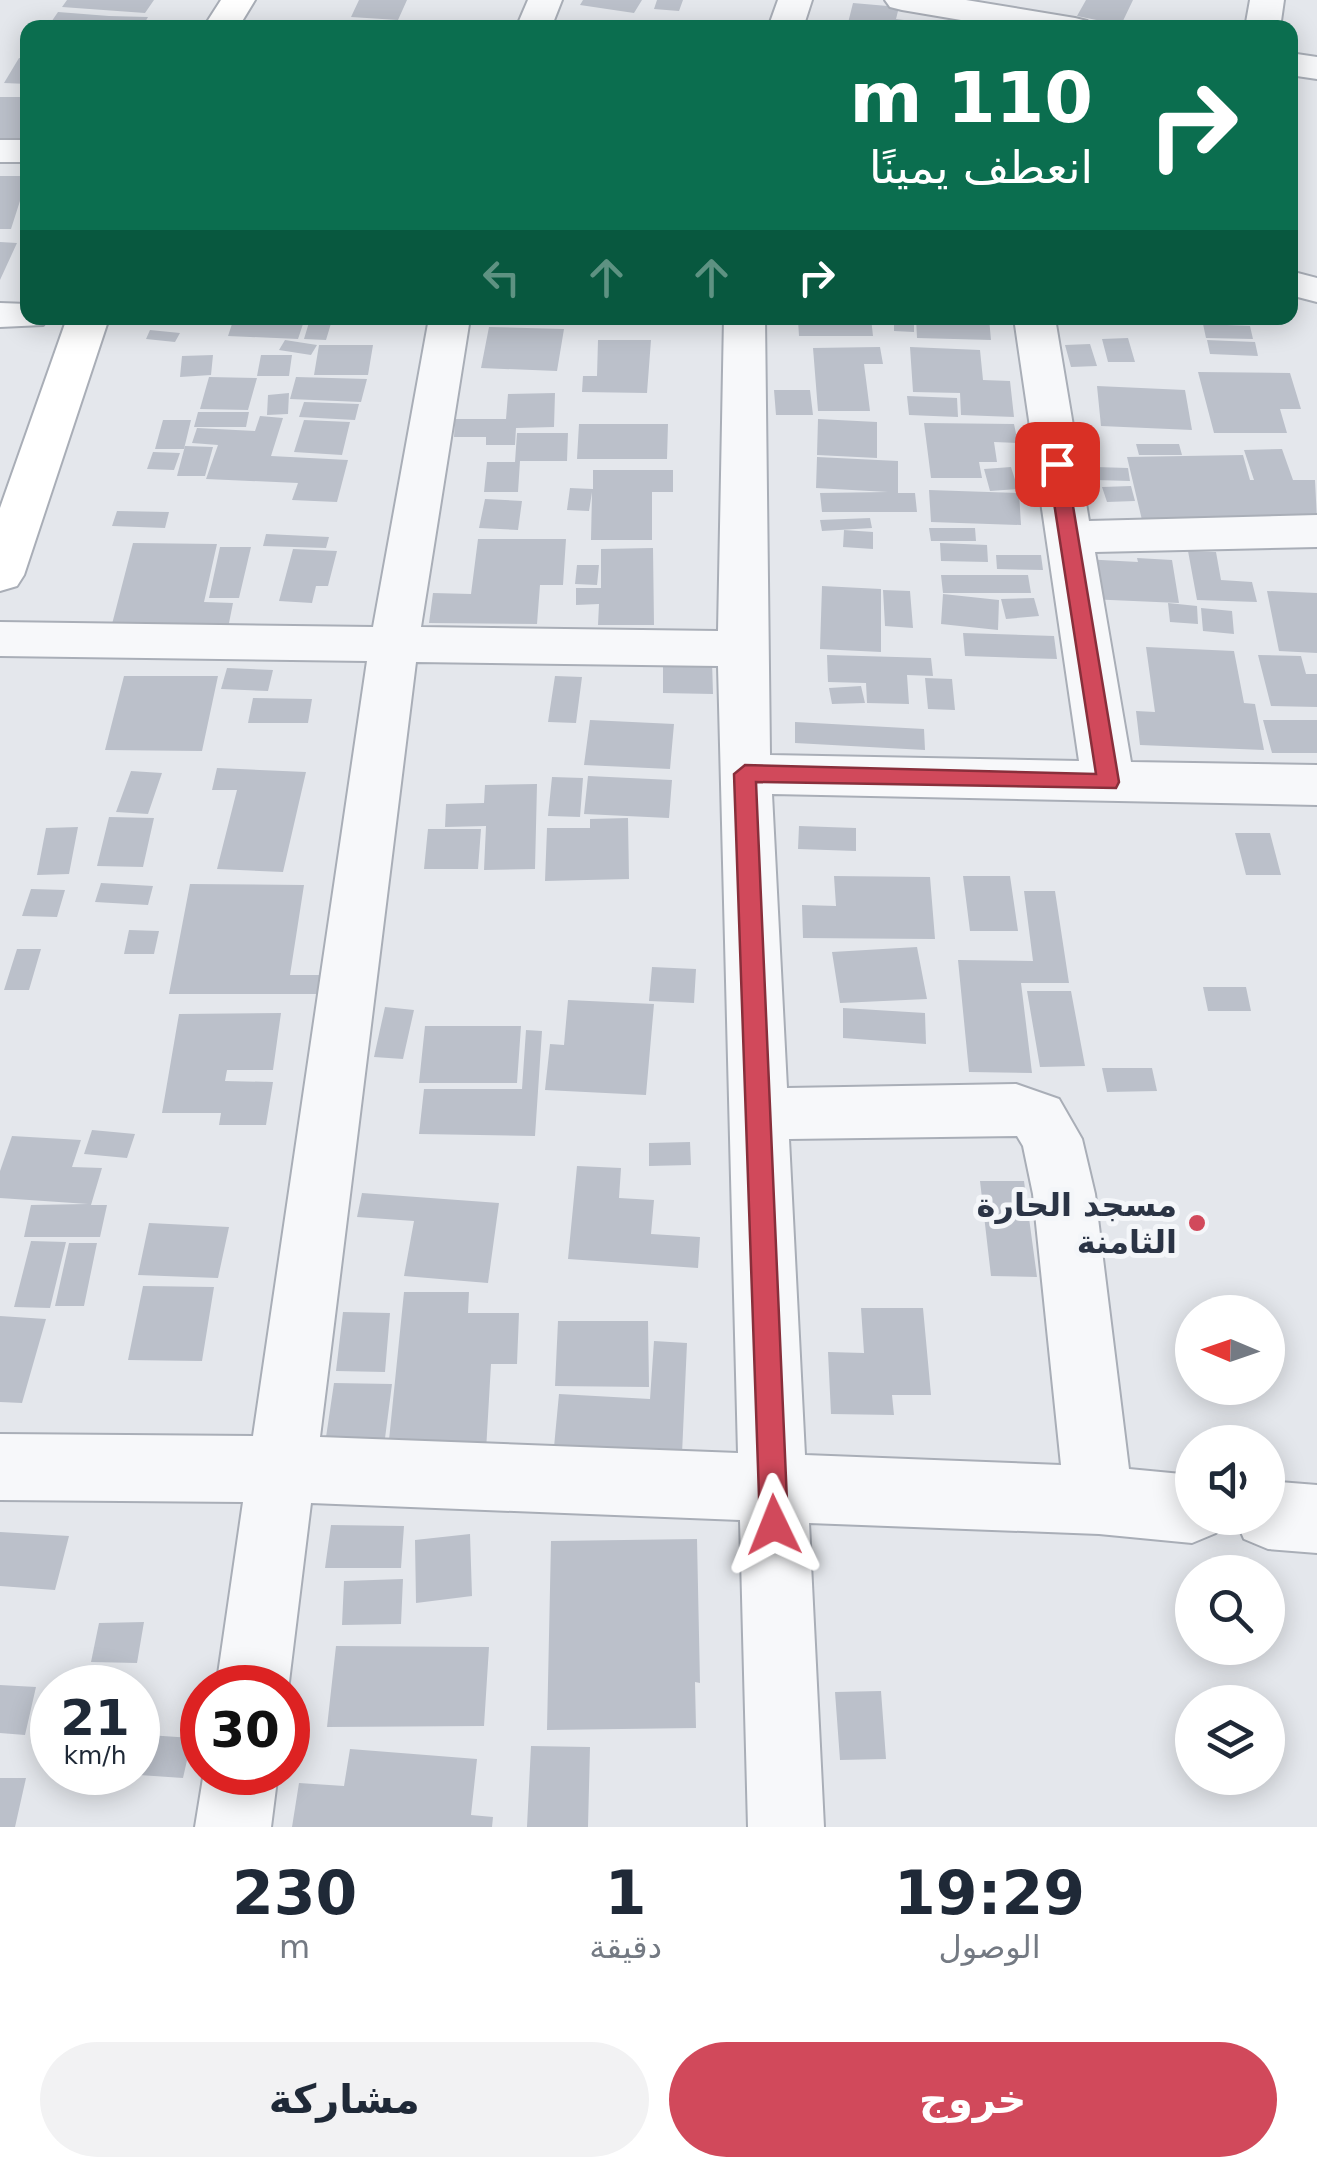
<!DOCTYPE html>
<html lang="ar">
<head>
<meta charset="utf-8">
<style>
	body { margin:0; font-family:"DejaVu Sans","Noto Sans Arabic",sans-serif; background:#f2f2f3; color:#1f2937; direction:rtl; height:100vh; display:flex; flex-direction:column; font-size:38px; white-space:nowrap }
	* { box-sizing:border-box; margin:0 }
	p { font-size:32px; color:#747a83 }
	.icon { flex:none; width:55px; height:55px; fill:none; stroke:currentColor; stroke-width:2; stroke-linecap:round; stroke-linejoin:round }
	.map { position:relative; height:1827px; overflow:hidden; direction:ltr }
	.panel { display:flex; flex-direction:column; background:#fff; flex:1 }
	.panel>* { flex:none }
	.banner { position:absolute; left:20px; top:20px; width:1278px; height:305px; border-radius:20px; box-shadow:0 5px 25px #0003; direction:rtl; background:#0b6e4f; color:#fff; overflow:hidden }
	.needle { width:65px; rotate:272deg }
	.fabs { position:absolute; left:1175px; top:1295px; display:grid; gap:20px }
	.fabs a { display:grid; place-items:center; width:110px; height:110px; border-radius:50%; background:#fff; box-shadow:0 5px 25px #0003; font-size:50px }
	.speed { position:absolute; left:30px; top:1665px; display:flex; gap:20px; font-size:50px; font-weight:700; text-align:center }
	.speed>* { display:grid; place-content:center; width:130px; height:130px; border-radius:50%; background:#fff; box-shadow:0 5px 25px #0003; line-height:1 }
	.speed small { font-size:25px; font-weight:400 }
	.speed .limit { border:15px solid #d22; background:#fff; color:#111 }
	.pin { position:absolute; display:grid; place-items:center; width:85px; height:85px; color:#fff; margin:-42px; border-radius:20px; box-shadow:0 5px 15px #0006 }
	.me { position:absolute; width:110px; margin:-55px; rotate:358deg; stroke-linejoin:round; filter:drop-shadow(0 0 8px #0008) }
	.turn { display:flex; align-items:center; gap:35px; height:210px; padding:0 40px; font-size:45px }
	.turn .icon { width:130px; height:130px; stroke-width:2.5 }
	.turn b { display:block; font-size:70px; line-height:85px }
	.lanes { display:flex; align-items:center; height:95px; padding:0 40px; background:#0003; justify-content:center; gap:50px; direction:ltr }
	.lanes .off { opacity:.35 }
	.eta { display:flex; justify-content:space-evenly; align-items:center; height:170px; text-align:center }
	.eta b { font-size:60px; font-weight:700; line-height:70px }
	.button { display:flex; gap:20px; margin-top:auto; padding:20px 40px }
	.button a { flex:1; height:115px; border-radius:60px; background:#d1495b; color:#fff; font-size:40px; font-weight:700; line-height:115px; text-align:center }
	.button a+a { background:#f2f2f3; color:#1f2937 }
	.map>svg:first-child { display:block }
	.building { fill:#bbc0ca }
	.lines { fill:none; stroke-linecap:round; stroke-linejoin:round }
	.street-casing { stroke:#a9aeb7; stroke-width:4 }
	.secondary-casing { stroke:#a9aeb7; stroke-width:4 }
	.street { fill:#f7f8fa; fill-rule:evenodd }
	.secondary { fill:#fff; fill-rule:evenodd }
	.route { fill:#d1495b; stroke:#882f3b; stroke-width:2.5 }
	.poi-dot { fill:#d1495b; stroke:#f4f6f9; stroke-width:4 }
	.labels { text-anchor:middle; dominant-baseline:central; stroke-width:10; stroke-linejoin:round; paint-order:stroke }
	.poi-label { font-size:32px; font-weight:bold; fill:#2b3445; stroke:#f4f6f9; text-anchor:end }
</style>
</head>
<body>
<div class="map">
<svg width="1317" height="1827" viewBox="0 0 1317 1827">
	<rect width="100%" height="100%" fill="#e4e7ec"/>
	<path class="building" d="M67 0H154L145 13 62 7Z
		M359 0H407L398 20 351 17Z
		M583 0H642L634 13 580 5Z
		M657 0H683L679 11 654 9Z
		M1086 0H1133L1121 25 1077 16Z
		M853 3 899 7 896 19 912 21 910 28 847 27Z
		M58 12 109 16 148 17 144 24 105 21 101 28H47Z
		M19 58H28V84L4 83Z
		M0 97H28V138H0Z
		M0 176H28L11 229H0Z
		M0 242 17 243 0 280Z
		M234 318H305L298 339 228 336Z
		M822 318H871L873 336H799L798 320Z
		M894 318H914V332L894 331Z
		M916 318H989L991 340 917 338Z
		M310 319 332 320 326 340 304 339Z
		M1203 324 1250 326 1253 339 1206 338Z
		M489 327 564 329 557 371 481 368Z
		M150 330 180 333 175 342 146 339Z
		M1128 338 1135 362H1108L1102 339Z
		M285 340 317 345 311 355 279 350Z
		M598 340H651L647 393 582 392 583 376H597Z
		M1207 340 1255 342 1258 356 1210 354Z
		M1090 344 1097 366 1071 367 1065 345Z
		M319 345H373L368 375H314Z
		M880 347 883 364H864L870 411H818L813 348Z
		M910 347 980 350 983 380 1010 381 1014 417 961 415 960 393 913 392Z
		M213 355 211 375 180 377 182 356Z
		M261 355H292L289 376H257Z
		M1198 372 1290 373 1301 409H1280L1287 433H1214Z
		M209 377 257 378 248 410 200 409Z
		M296 377 367 379 361 402 290 399Z
		M1097 386 1185 390 1192 430 1101 426Z
		M774 390H810L813 415H776Z
		M289 393 288 414 267 415 268 395Z
		M555 393 554 427 516 428 515 445H486V437H454L455 419H506L508 394Z
		M907 396 957 398 958 417 909 415Z
		M304 402 359 404 355 420 299 417Z
		M198 412H249L246 427H194Z
		M260 416 283 418 271 456 348 460 337 502 292 500 298 483 206 479 218 445 192 443 197 428 255 431Z
		M818 419 877 422V458L817 455Z
		M163 420H191L184 449H155Z
		M304 420 350 422 342 455 294 452Z
		M924 423 1014 424 1018 443 994 442 997 462H979L982 478H931Z
		M579 424H668L667 459H577Z
		M517 433H568L567 461H520L518 492H484L487 462H515Z
		M1136 444H1179L1182 455H1139Z
		M185 446 213 447 205 476H177Z
		M1282 449 1293 480H1315L1317 520H1142L1127 457 1243 455 1250 480H1254L1244 450Z
		M153 452 180 453 174 470 147 469Z
		M817 457 898 461V493H915L917 512H822L820 493 888 492 816 488Z
		M1011 467 1018 489 990 491 984 469Z
		M1095 467 1128 468 1130 481 1096 480Z
		M593 470H673V492H652V540H591L592 492 589 511 567 510 570 488 593 489Z
		M1131 486 1135 501 1107 502 1102 487Z
		M929 490 1019 493 1021 525 931 522Z
		M485 499 522 501 518 530 479 528Z
		M117 511 169 512 165 528 112 526Z
		M870 518 872 528 822 531 820 520Z
		M929 528H975L976 541H931Z
		M844 530 873 532V549L843 547Z
		M266 534 329 537 326 548 263 546Z
		M478 539H566L563 585H540L537 624 429 623 433 593 471 594Z
		M133 543 217 544 204 602 233 603 228 628H111Z
		M940 543 987 545 988 562 941 561Z
		M220 547H251L239 598H209Z
		M653 548 654 625H598L599 604 576 605V588H601V549Z
		M293 549 337 551 328 586H316L312 603 279 601Z
		M1188 551 1216 552 1221 580 1252 582 1257 602 1197 600Z
		M996 555H1041L1043 570 997 569Z
		M1137 558 1172 560 1179 603 1088 599 1083 559 1138 562Z
		M577 565H599L597 585 575 584Z
		M941 575H1028L1031 593H943Z
		M822 586 881 589V652L820 649Z
		M883 590 910 591 913 628 885 626Z
		M1267 591 1317 593V653L1279 651Z
		M943 594 999 600 998 630 941 624Z
		M1034 598 1039 616 1006 619 1001 599Z
		M1168 603 1197 606 1198 624 1170 622Z
		M1201 608 1232 611 1234 634 1203 631Z
		M963 633 1054 636 1057 659 965 656Z
		M1146 647 1234 651 1244 703 1255 704 1264 750 1140 745 1136 711 1155 712Z
		M827 655 931 658 933 676 907 675 909 704 867 703 866 683 828 682Z
		M1258 655 1301 656 1306 674H1317V707L1271 706Z
		M663 660 712 661 713 694 663 693Z
		M227 668 273 670 268 691 221 689Z
		M124 676H218L202 751 105 750Z
		M555 676 582 677 576 723 548 722Z
		M925 678 952 679 955 710 928 709Z
		M861 686 865 703 832 704 829 688Z
		M253 698 312 699 308 723H248Z
		M590 720 674 724 670 769 584 765Z
		M1263 720H1317V753H1272Z
		M795 722 924 729 925 750 795 743Z
		M217 768 306 772 283 872 217 869 237 790H212Z
		M131 771 162 773 148 814 116 812Z
		M588 776 672 780 669 818 584 814Z
		M552 777 583 778 580 817 548 816Z
		M537 784 535 869 484 870 486 826 445 827 446 804 484 803 485 785Z
		M109 817 154 818 143 867 97 866Z
		M628 818 629 879 545 881 547 828H590V819Z
		M799 826 856 828V851L798 849Z
		M78 827 69 874 37 875 46 828Z
		M428 829H481L478 869H424Z
		M1235 833H1270L1281 875H1246Z
		M834 876 930 877 935 939 803 938 802 905 836 906Z
		M963 876H1010L1018 931H970Z
		M101 883 153 886 148 905 95 902Z
		M190 884 304 885 290 975H323L320 994H169Z
		M31 889 65 890 57 917 22 916Z
		M1024 891H1055L1069 983H1021L1032 1073 969 1072 958 960 1033 961Z
		M129 930 159 931 154 954H124Z
		M917 947 927 999 840 1003 832 952Z
		M17 949H41L29 990H4Z
		M652 967 696 969 694 1003 649 1001Z
		M1203 987H1246L1251 1011H1208Z
		M1027 991H1071L1085 1066 1040 1067Z
		M568 1000 654 1004 646 1095 545 1090 550 1044 564 1045Z
		M385 1007 414 1010 403 1059 374 1057Z
		M843 1008 925 1013 926 1044 843 1038Z
		M281 1013 273 1070H227L225 1081 273 1082 266 1125H219L221 1113H162L179 1014Z
		M425 1026H521L517 1083H419Z
		M526 1030 542 1031 535 1136 419 1134 424 1089H522Z
		M1102 1068H1152L1157 1091 1107 1092Z
		M92 1130 135 1134 127 1158 84 1154Z
		M12 1136 81 1140 72 1167 102 1168 91 1205H107L100 1237H24L31 1205 88 1204 0 1198V1171Z
		M690 1142 691 1165 649 1166V1143Z
		M577 1166 621 1168 619 1198 654 1200 651 1234 700 1237 698 1268 568 1259Z
		M980 1181H1024L1037 1277 991 1276Z
		M362 1193 499 1203 488 1283 404 1276 414 1221 357 1217Z
		M149 1223 229 1227 218 1278 138 1275Z
		M31 1241 66 1242 50 1308 14 1307Z
		M69 1243H97L84 1306H55Z
		M143 1286 214 1287 202 1361 128 1360Z
		M404 1292H469L468 1313H519L517 1364H491L486 1451 388 1450Z
		M861 1308H923L931 1395H892L894 1415 831 1414 828 1352 864 1353Z
		M343 1312 390 1313 385 1372 336 1371Z
		M0 1316 46 1319 22 1403 0 1402Z
		M558 1321H648L649 1387 555 1386Z
		M654 1341 687 1343 682 1454 554 1447 559 1394 650 1399Z
		M334 1383 392 1384 384 1446 325 1444Z
		M331 1525 404 1526 401 1568H325Z
		M0 1532 69 1536 55 1590 0 1586Z
		M470 1534 472 1596 416 1603 415 1540Z
		M697 1539 700 1683 695 1682 696 1728 547 1730 551 1541Z
		M403 1579 401 1624 342 1625 344 1581Z
		M144 1622 137 1663 91 1662 99 1623Z
		M336 1646 489 1647 484 1726 327 1727Z
		M0 1685 36 1687 25 1735 0 1733Z
		M881 1691 886 1759 840 1760 835 1692Z
		M148 1735 192 1738 183 1778 139 1775Z
		M531 1746 590 1747 588 1827H527Z
		M350 1749 477 1759 471 1815 493 1817 492 1827H292L299 1783 344 1786Z
		M0 1778H26L15 1827H0Z"/>
	<g class="lines">
		<defs>
			<path id="street" d="M528 0H562L551 28H516Z
				M778 0H812L803 28H768Z
				M885 0H966L1075 18 1087 21 1092 28H1008L902 10 890 7Z
				M1250 0H1284L1280 28H1245Z
				M1290 53 1317 57V79L1290 75Z
				M0 140H28V162H0Z
				M1290 271 1317 278V302L1290 295Z
				M0 303 28 304V318H48L43 325 0 327Z
				M429 318H470L421 627 718 631 724 318H765L770 755 1079 761 1014 318H1055L1089 521 1317 515V547L1095 552 1131 762 1317 765V805L772 794 787 1088 1016 1084 1059 1099 1082 1139 1095 1194 1129 1469 1192 1475V1518H1223L1216 1533 1192 1543 1099 1534 809 1523 824 1827H748L740 1520 311 1503 288 1690 216 1688 243 1502 0 1500V1434L253 1436 367 661 0 656V622L373 627ZM416 662 718 666 738 1453 320 1437ZM1017 1136 1023 1146 1033 1194 1061 1465 805 1455 789 1139Z
				M1268 1481 1317 1485V1553L1268 1549 1244 1539 1235 1518H1268Z
				M204 1772H278L271 1827H195Z"/>
			<path id="secondary" d="M221 0H255L238 28H203Z
				M67 318H109L24 575 17 586 0 591V508Z"/>
		</defs>
		<use href="#street" class="street-casing"/>
		<use href="#secondary" class="secondary-casing"/>
		<use href="#street" class="street"/>
		<use href="#secondary" class="secondary"/>
	</g>
	<path class="route" d="M1057 458 1066 464 1119 782 1116 788 756 782 788 1525 784 1535 774 1539 764 1535 760 1525 734 774 745 765 1096 774 1048 464Z"/>
	<circle class="poi-dot" cx="1197" cy="1223" r="10"/>
	<g class="labels">
		<g class="poi-label">
			<text x="1177" y="1205">مسجد الحارة<tspan x="1177" dy="37">الثامنة</tspan></text>
		</g>
	</g>
</svg>
<div class="fabs">
<a><svg class="needle" viewBox="-14 -14 28 28"><path d="M0-13l5 13h-10z" fill="#e53935"/><path d="M0 13l5-13h-10z" fill="#747a83"/></svg></a>
<a><svg class="icon" aria-label="sound" viewBox="0 0 24 24"><path d="M4 9h4l5-4v14l-5-4H4zM17 9q2 3 0 6"/></svg></a>
<a><svg class="icon" aria-label="search" viewBox="0 0 24 24"><circle cx="10" cy="10" r="6"/><path d="M15 15l6 6"/></svg></a>
<a><svg class="icon" aria-label="layers" viewBox="0 0 24 24"><path d="M12 4l9 5-9 5-9-5zM3 14l9 5 9-5"/></svg></a>
</div>
<div class="speed"><div>21<small>km/h</small></div><div class="limit">30</div></div>
<div class="pin" style="left:1057px;top:464px;background:#d93025"><svg class="icon" aria-label="arrive" viewBox="0 0 24 24"><path d="M6 21V4h12l-3 4 3 4H6"/></svg></div>
<svg class="me" style="left:774px;top:1525px" viewBox="-20 -20 40 40"><path d="M0-17L14 15 0 8-14 15z" fill="#d1495b" stroke="#fff" stroke-width="4"/></svg>
<div class="banner">
<div class="turn"><svg class="icon" aria-label="right" viewBox="0 0 24 24"><path d="M7 20v-9h11M14 6l5 5-5 5"/></svg><div><b>110 m</b>انعطف يمينًا</div></div>
<div class="lanes"><svg class="icon off" aria-label="left" viewBox="0 0 24 24"><path d="M17 20v-9H6M10 6l-5 5 5 5"/></svg><svg class="icon off" aria-label="ahead" viewBox="0 0 24 24"><path d="M12 20V5M6 11l6-6 6 6"/></svg><svg class="icon off" aria-label="ahead" viewBox="0 0 24 24"><path d="M12 20V5M6 11l6-6 6 6"/></svg><svg class="icon" aria-label="right" viewBox="0 0 24 24"><path d="M7 20v-9h11M14 6l5 5-5 5"/></svg></div>
</div>
</div>
<section class="panel">
<div class="eta">
<div><b>19:29</b><p>الوصول</p></div>
<div><b>1</b><p>دقيقة</p></div>
<div><b>230</b><p>m</p></div>
</div>
<div class="button"><a>خروج</a><a>مشاركة</a></div>
</section>
</body>
</html>
